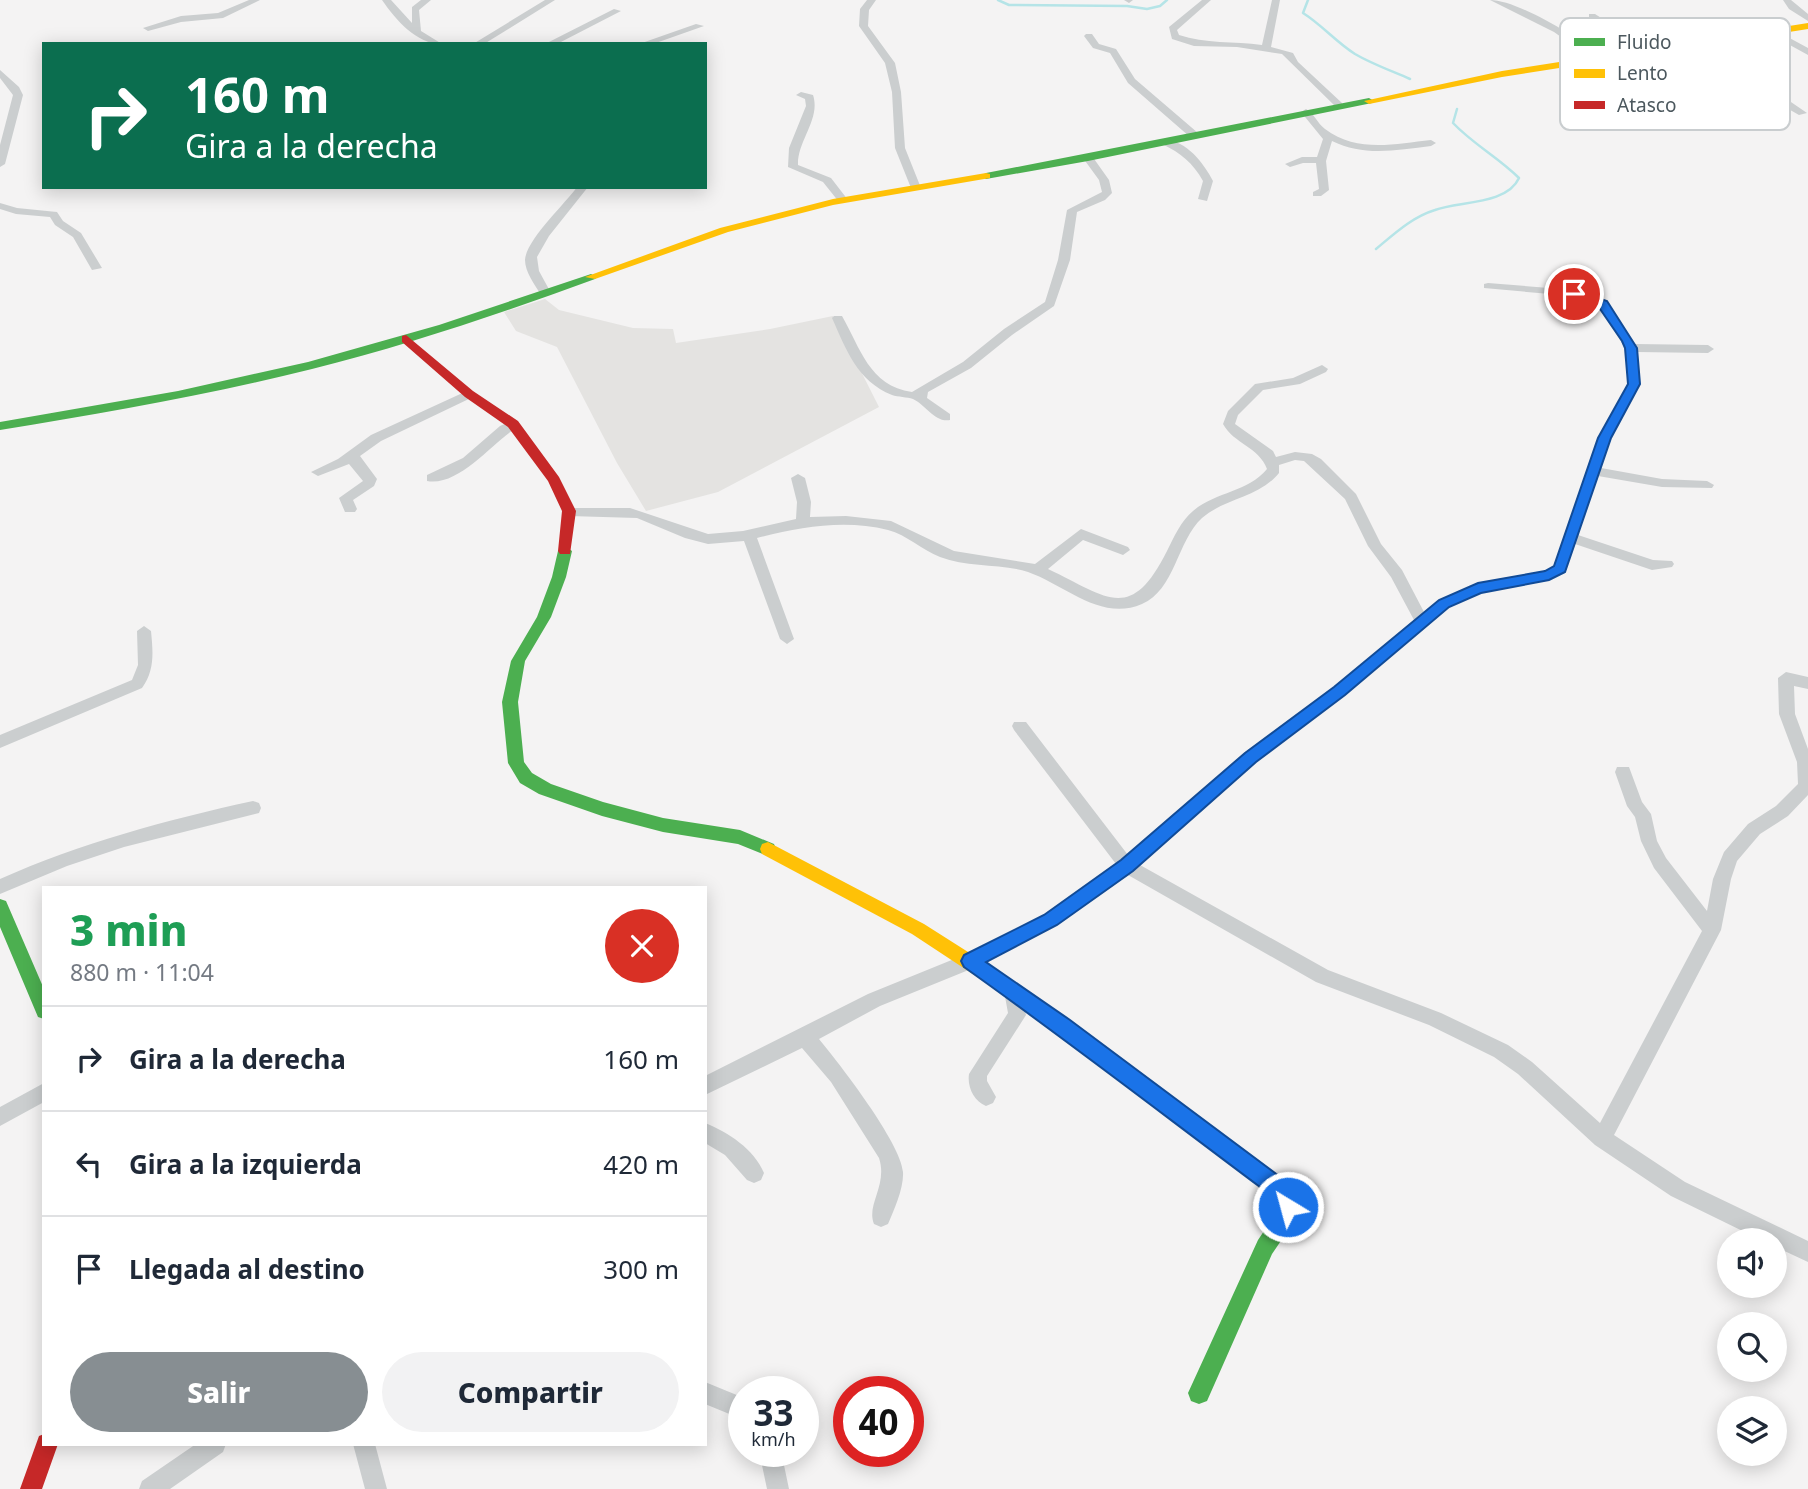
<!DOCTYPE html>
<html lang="es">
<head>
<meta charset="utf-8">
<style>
	body { margin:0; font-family:"Noto Sans",sans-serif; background:#f2f2f3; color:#1f2937; height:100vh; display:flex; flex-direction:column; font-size:26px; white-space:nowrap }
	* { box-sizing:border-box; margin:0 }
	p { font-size:23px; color:#747a83 }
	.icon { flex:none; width:38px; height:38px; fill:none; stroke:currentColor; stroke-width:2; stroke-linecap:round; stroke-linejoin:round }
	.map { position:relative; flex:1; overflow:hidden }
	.panel { position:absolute; left:42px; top:886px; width:665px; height:560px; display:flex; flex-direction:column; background:#fff; border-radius:0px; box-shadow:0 4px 18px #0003 }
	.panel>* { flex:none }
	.banner { position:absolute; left:42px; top:42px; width:665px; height:147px; border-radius:0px; box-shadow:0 4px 18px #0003; background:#0b6e4f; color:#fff; overflow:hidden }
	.controls { position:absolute; left:1717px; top:1228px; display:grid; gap:14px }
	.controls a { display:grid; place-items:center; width:70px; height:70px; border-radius:50%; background:#fff; box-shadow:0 4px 18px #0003; font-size:35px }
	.speed { position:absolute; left:728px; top:1376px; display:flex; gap:14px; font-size:35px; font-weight:700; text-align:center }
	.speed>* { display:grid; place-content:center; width:91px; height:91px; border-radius:50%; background:#fff; box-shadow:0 4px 18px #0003; line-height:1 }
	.speed small { font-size:18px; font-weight:400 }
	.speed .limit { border:10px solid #d22; background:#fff; color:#111 }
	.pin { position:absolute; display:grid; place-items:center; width:60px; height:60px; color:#fff; margin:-30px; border:4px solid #fff; border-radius:50%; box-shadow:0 2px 7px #0007 }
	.me { position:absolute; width:77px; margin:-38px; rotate:323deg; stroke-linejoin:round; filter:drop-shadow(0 0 5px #0008) }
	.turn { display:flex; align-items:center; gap:24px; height:147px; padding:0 28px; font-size:32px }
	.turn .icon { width:91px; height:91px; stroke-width:2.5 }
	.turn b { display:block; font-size:49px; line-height:60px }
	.round { display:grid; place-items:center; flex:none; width:74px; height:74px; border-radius:37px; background:#f2f2f3 }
	.head { display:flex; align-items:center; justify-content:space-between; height:119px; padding:0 28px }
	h1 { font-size:42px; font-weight:800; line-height:52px; color:#1e9e55 }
	.cta { display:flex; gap:14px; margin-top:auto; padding:14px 28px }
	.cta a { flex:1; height:80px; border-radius:42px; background:#878e92; color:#fff; font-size:28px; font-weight:800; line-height:80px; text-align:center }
	.cta a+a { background:#f2f2f3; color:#1f2937 }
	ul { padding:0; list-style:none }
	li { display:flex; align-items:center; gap:21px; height:105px; padding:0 28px; border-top:2px solid #e0e1e3 }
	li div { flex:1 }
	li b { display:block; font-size:26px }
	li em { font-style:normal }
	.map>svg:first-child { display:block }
	.commercial { fill:#e4e3e1 }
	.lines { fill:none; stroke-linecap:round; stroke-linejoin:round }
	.stream { stroke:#b5e4e7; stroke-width:2.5 }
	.street { fill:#cbcecf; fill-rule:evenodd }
	.fast { fill:#4caf50; fill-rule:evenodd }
	.slow { fill:#ffc107; fill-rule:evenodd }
	.jam { fill:#c62828; fill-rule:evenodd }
	.route { fill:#1a73e8; stroke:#114b97; stroke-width:2 }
	.key { fill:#fff; stroke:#c9cdcf; stroke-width:2 }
	.key-label { font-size:19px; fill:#4c585e }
</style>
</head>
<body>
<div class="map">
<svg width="1808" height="1489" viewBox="0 0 1808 1489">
	<rect width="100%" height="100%" fill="#f4f3f3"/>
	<path class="commercial" d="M545 299 559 310 633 328 673 329 676 343 770 329 833 316 879 407 718 492 646 511 617 463 557 347 516 331 504 312Z"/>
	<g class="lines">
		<path class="stream" d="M998 0 1009 5 1127 6 1147 9 1160 6 1167 0
			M1308 0 1303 13C1322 25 1336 42 1355 54 1372 64 1392 71 1410 79
			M1376 249C1394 234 1412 217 1435 210 1458 201 1507 205 1519 178 1498 157 1474 145 1453 123L1457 109"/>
		<path class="street" d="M249 0H260L223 18 181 22 148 31 143 28 181 16 218 13Z
			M382 0H391L412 23V7L421 0H431L419 10 421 31 442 44C416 44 396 20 382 0Z
			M545 0H555L484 44H473Z
			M867 0H876L869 10 868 26 895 63 901 92 905 148 921 188 920 190 911 188 895 148 892 92 885 63 859 26 860 9Z
			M1124 0H1133L1129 3Z
			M1202 0H1211L1177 30 1179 35C1205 44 1234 41 1262 45L1272 0H1280L1271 47 1293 53 1298 62 1342 103V107H1336L1282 54 1237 47 1194 46 1172 39 1169 27Z
			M1490 0C1517 0 1579 37 1600 57L1592 59 1554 32Z
			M1783 0H1791L1808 14V21L1789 9Z
			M614 9 621 11 557 44H545Z
			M1589 14H1595L1651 50 1643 52 1589 18Z
			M1636 23 1656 24 1696 43 1691 46 1652 29 1633 28 1631 26Z
			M696 24 704 26 653 44H639Z
			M1771 28 1808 48V55L1768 33 1766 31Z
			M1086 34H1092L1099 44 1116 49 1135 79 1198 133V137H1190L1128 83 1110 53 1093 48 1084 36Z
			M1679 42 1724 70 1788 100 1807 113 1799 115 1773 100 1717 74 1676 47 1674 45Z
			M0 70 19 87 23 95 5 164 0 167V145L13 95 0 78Z
			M801 92 813 95C821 119 797 141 798 165L831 178 848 200 847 202H839L823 182 788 167 789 148 806 106 805 99 796 95Z
			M1306 109C1314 113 1317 123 1325 129 1357 153 1394 144 1431 140L1436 143 1431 146C1397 150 1364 157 1332 141L1326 161 1329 190 1321 196H1313V192L1319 189 1316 163H1303L1290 167 1285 164 1302 157H1317L1323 139 1301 112Z
			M1162 140C1185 138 1204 163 1213 181L1207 201 1198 199 1203 181C1193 163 1181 153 1162 144Z
			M1088 155 1092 156 1109 180 1112 193 1105 200 1077 212 1070 260 1054 306 1012 335 971 368 928 392 927 398 950 414V420C935 423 926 405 913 399 907 397 898 397 892 395 857 381 846 349 832 318L834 316H842C860 347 869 386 912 392L963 362 1004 329 1045 302 1058 260 1067 210 1102 192 1099 180 1083 158Z
			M577 187H588L549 236 537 257 539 271 551 293 541 295C535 285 525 272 525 260 526 240 565 204 577 187Z
			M0 203 17 208 57 212 63 221 81 233 102 268 92 270 73 237 55 225 50 217 16 214 0 209Z
			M1488 283 1561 289 1601 298 1606 301 1635 344 1708 345 1714 349 1708 353 1637 352 1640 384 1610 438 1601 468 1662 479 1707 481 1714 485 1712 488 1662 487 1598 476 1578 535 1653 560 1672 561 1674 564 1672 567 1652 570 1575 544 1565 573 1549 580 1481 593 1449 607 1345 695 1256 761 1140 865 1328 970 1441 1013 1508 1045 1532 1062 1600 1123 1702 931 1654 868 1641 841 1635 817 1627 806 1615 772 1617 767H1629L1642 802 1651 814 1657 841 1666 858 1707 911 1713 879 1724 852 1748 824 1776 806 1798 784 1797 762 1779 714 1778 678 1786 672 1808 677V689L1794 686 1795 714 1808 749V795L1788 816 1760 834 1737 861 1731 879 1721 930 1614 1135 1685 1182 1808 1241V1262L1774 1246V1241H1763L1671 1196 1595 1145 1518 1074 1494 1057 1429 1025 1316 982 1128 875 1057 925 976 967 880 1006 819 1039C839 1063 901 1143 903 1172 904 1188 894 1210 888 1224L881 1227 874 1224C866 1205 888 1185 879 1158L831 1082 802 1048 705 1095V1076L868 994 964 955 1045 915 1116 864 1014 730 1012 726 1014 722H1026L1128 855 1244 753 1335 687 1414 620 1391 577 1368 546 1345 499 1304 461 1295 460 1279 465V473C1259 498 1225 498 1202 518 1177 541 1175 590 1142 604 1101 622 1065 585 1028 572 1000 563 968 568 940 557 922 550 907 535 888 530 844 519 800 527 757 538L794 639 787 644 780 639 744 541 708 544 685 538 637 518 569 516 562 511 564 508H630L708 534 743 531 796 519 797 502 791 478 798 474 805 478 811 502 810 517 846 516 891 521 954 551 1035 564 1081 529 1128 547 1130 550 1123 555 1083 540 1048 569C1106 596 1130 625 1167 551 1174 537 1181 521 1193 511 1215 492 1248 492 1267 469 1259 447 1234 444 1223 424L1228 411 1255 384 1293 378 1322 365 1328 369 1326 372 1300 384 1263 390 1238 415 1235 424 1273 451 1276 457 1295 452 1312 454 1321 459 1356 494 1381 544 1402 570 1424 612C1459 583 1502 578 1546 571L1554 566 1598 438 1628 384 1625 348 1598 305 1561 295 1484 288V284Z
			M469 390 475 394 473 397 381 441 360 456 377 479 374 486 353 500 357 509 355 512H345L339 498 363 481 349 464 318 476 311 472 338 459 371 435Z
			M513 420 518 421V427C494 440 460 487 427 481V475L463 458 500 426Z
			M144 626 151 631C153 652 155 670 142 688L0 748V735L132 680 138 665 137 631Z
			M253 801 259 803 261 808 259 813 124 847 67 866 0 894V879C81 843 166 820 253 801Z
			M1013 983 1019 985 1026 1015 987 1076V1081L996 1097 993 1103 986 1106C974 1101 967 1087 969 1074L1008 1013 1004 991 1007 985Z
			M44 1083V1102L0 1126V1107Z
			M705 1123C728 1132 754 1149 764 1173L761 1180 754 1183 747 1180 725 1155 705 1143Z
			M705 1382 744 1398V1420L705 1404Z
			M196 1444H226L223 1452 170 1489H139L142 1481Z
			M353 1444H375L387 1489H365Z
			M759 1451H781L789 1489H767Z"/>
		<path class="fast" d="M1369 98 1374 101 1372 103 1088 161 986 179 981 176 986 173Z
			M591 274 597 277 595 279C502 313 408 345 312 369 209 395 105 413 0 430V422L178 391 308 362 439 325Z
			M565 546 572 551 566 577 551 617 525 661 518 702 524 762 532 773 551 784 603 802 663 818 740 830 774 844 776 849 774 854 768 856 738 844 663 832 602 816 539 794 520 783 508 763 502 702 511 661 537 617 552 577 558 551Z
			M0 899 6 901 44 989V1019L38 1017 0 927Z
			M1287 1192 1294 1195 1297 1202 1293 1223 1272 1254 1207 1401 1199 1404 1191 1401 1188 1393 1258 1240 1276 1213 1280 1195Z"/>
		<path class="slow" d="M1808 23V29L1502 77 1369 104 1364 101 1502 71Z
			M986 173 990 174V178L833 205 728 232 595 279 585 277 720 228 833 199Z
			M768 842 924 924 1009 978 1012 984 1009 990 1003 992 997 990 912 934 762 854 760 849 762 844Z"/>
		<path class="jam" d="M406 335 473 391 518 421 559 477 576 511 570 554H560L558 551 562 511 548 481 508 427 465 397 402 342V336Z
			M1003 976 1070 1020 1291 1186 1297 1202 1294 1209 1287 1212 1280 1209 1276 1199 1056 1032 997 990 994 984 997 978Z
			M44 1434V1444H58L42 1489H20L39 1436Z"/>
	</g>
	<path class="route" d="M1574 290 1607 301 1637 348 1640 384 1611 438 1565 572 1549 580 1481 593 1449 607 1345 695 1256 762 1133 871 1057 925 986 962 1070 1020 1291 1185 1298 1207 1295 1214 1288 1217 1281 1214 1275 1199 1260 1187C1161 1113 1064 1038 964 967L961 961 964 955 1044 915 1121 860 1245 753 1334 687 1439 600 1478 583 1545 571 1554 566 1598 438 1628 384 1625 348 1622 341 1598 306 1570 296V291Z"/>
	<rect x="1560" y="18" width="230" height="112" rx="10" class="key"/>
	<rect x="1574" y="38" width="31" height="8" fill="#4caf50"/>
	<rect x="1574" y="69" width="31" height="9" fill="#ffc107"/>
	<rect x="1574" y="101" width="31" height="8" fill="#c62828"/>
	<g class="key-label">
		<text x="1617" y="49">Fluido</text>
		<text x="1617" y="80">Lento</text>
		<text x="1617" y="112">Atasco</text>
	</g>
</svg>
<div class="controls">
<a><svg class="icon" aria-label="sound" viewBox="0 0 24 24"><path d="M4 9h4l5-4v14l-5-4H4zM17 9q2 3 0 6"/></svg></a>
<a><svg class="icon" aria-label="search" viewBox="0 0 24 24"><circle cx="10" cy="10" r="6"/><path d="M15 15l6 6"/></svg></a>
<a><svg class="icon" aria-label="layers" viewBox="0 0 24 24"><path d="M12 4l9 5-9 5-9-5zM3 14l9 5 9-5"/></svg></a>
</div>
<div class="speed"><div>33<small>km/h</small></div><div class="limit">40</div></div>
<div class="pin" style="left:1574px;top:294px;background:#d93025"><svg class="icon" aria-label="arrive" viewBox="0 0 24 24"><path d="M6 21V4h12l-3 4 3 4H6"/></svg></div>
<svg class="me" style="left:1288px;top:1207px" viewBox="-20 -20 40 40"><circle r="17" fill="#1a73e8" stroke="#fff" stroke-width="3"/><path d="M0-11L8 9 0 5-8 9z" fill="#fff"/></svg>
<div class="banner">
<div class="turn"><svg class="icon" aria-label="right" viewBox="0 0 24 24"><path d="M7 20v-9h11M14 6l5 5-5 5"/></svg><div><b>160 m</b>Gira a la derecha</div></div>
</div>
<section class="panel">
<div class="head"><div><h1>3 min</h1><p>880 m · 11:04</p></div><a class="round" style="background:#d93025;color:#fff"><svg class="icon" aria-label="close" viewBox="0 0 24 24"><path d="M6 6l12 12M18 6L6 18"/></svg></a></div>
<ul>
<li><svg class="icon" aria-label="right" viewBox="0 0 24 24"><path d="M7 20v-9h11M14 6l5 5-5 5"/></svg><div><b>Gira a la derecha</b></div><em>160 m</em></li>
<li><svg class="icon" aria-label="left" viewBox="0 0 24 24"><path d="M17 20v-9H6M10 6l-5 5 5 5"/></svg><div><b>Gira a la izquierda</b></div><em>420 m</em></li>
<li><svg class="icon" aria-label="arrive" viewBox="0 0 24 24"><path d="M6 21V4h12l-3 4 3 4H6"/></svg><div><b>Llegada al destino</b></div><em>300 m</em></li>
</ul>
<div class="cta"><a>Salir</a><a>Compartir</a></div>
</section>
</div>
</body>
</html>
